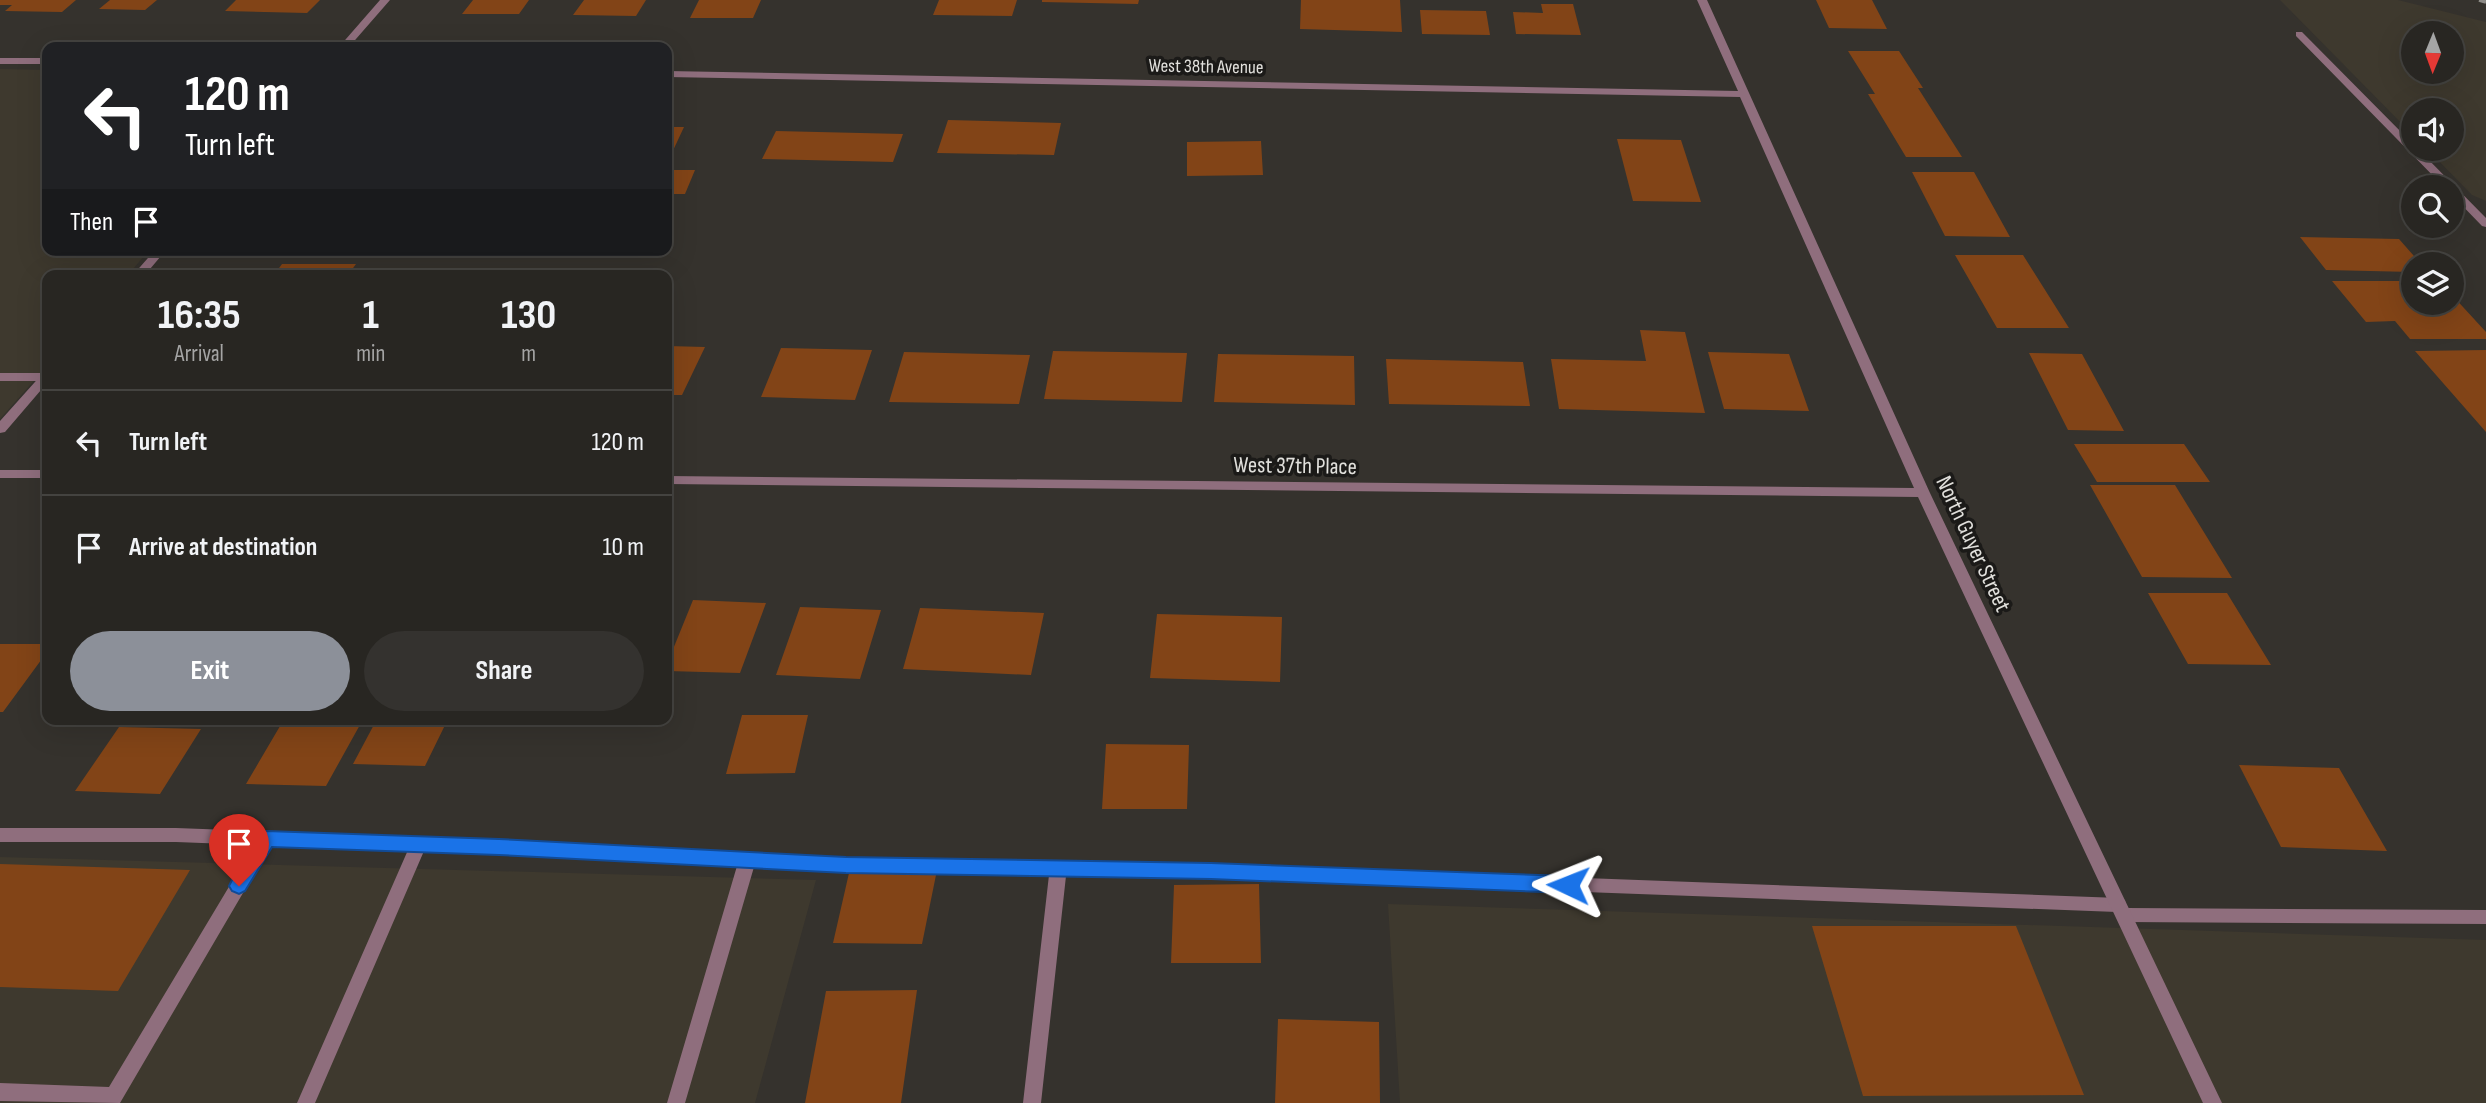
<!DOCTYPE html>
<html lang="en">
<head>
<meta charset="utf-8">
<style>
	body { margin:0; font-family:"Sofia Sans Condensed",sans-serif; background:#34322f; color:#f1f3f6; height:100vh; display:flex; flex-direction:column; font-size:26px; white-space:nowrap }
	* { box-sizing:border-box; margin:0 }
	p { font-size:23px; color:#a5a5a5 }
	.icon { flex:none; width:38px; height:38px; fill:none; stroke:currentColor; stroke-width:2; stroke-linecap:round; stroke-linejoin:round }
	.map { position:relative; flex:1; overflow:hidden }
	.sheet { position:absolute; left:42px; top:270px; width:630px; height:455px; display:flex; flex-direction:column; background:#282622; border-radius:14px; box-shadow:0 7px 28px #0002,0 0 0 2px #444340 }
	.sheet>* { flex:none }
	.guide { position:absolute; left:42px; top:42px; width:630px; height:214px; border-radius:14px; box-shadow:0 7px 28px #0002,0 0 0 2px #444340; background:#202124; color:#fff; overflow:hidden }
	.needle { width:46px; rotate:181deg }
	.buttons { position:absolute; left:2401px; top:21px; display:grid; gap:14px }
	.buttons a { display:grid; place-items:center; width:63px; height:63px; border-radius:50%; background:#282622; box-shadow:0 7px 28px #0002,0 0 0 2px #444340; font-size:35px }
	.pin { position:absolute; display:grid; place-items:center; width:60px; height:60px; color:#fff; margin:-72px -30px; border-radius:50% 50% 50% 0; rotate:-45deg; box-shadow:0 0 7px #0007 }
	.pin .icon { rotate:45deg }
	.me { position:absolute; width:77px; margin:-38px; rotate:272deg; stroke-linejoin:round; filter:drop-shadow(0 0 5px #0008) }
	.turn { display:flex; align-items:center; gap:24px; height:147px; padding:0 28px; font-size:32px }
	.turn .icon { width:91px; height:91px; stroke-width:2.5 }
	.turn b { display:block; font-size:49px; line-height:60px }
	.then { display:flex; align-items:center; height:66px; padding:0 28px; background:#0003; gap:14px; font-size:26px }
	.eta { display:flex; justify-content:space-evenly; align-items:center; height:119px; text-align:center }
	.eta b { font-size:42px; font-weight:700; line-height:49px }
	.button { display:flex; gap:14px; margin-top:auto; padding:14px 28px }
	.button a { flex:1; height:80px; border-radius:42px; background:#8c9099; color:#fff; font-size:28px; font-weight:700; line-height:80px; text-align:center }
	.button a+a { background:#34322f; color:#f1f3f6 }
	ul { padding:0; list-style:none }
	li { display:flex; align-items:center; gap:21px; height:105px; padding:0 28px; border-top:2px solid #444340 }
	li div { flex:1 }
	li b { display:block; font-size:26px }
	li em { font-style:normal }
	.map>svg:first-child { display:block }
	.built { fill:#3e392e; fill-rule:evenodd }
	.building { fill:#824417 }
	.lines { fill:none; stroke-linecap:round; stroke-linejoin:round }
	.service { fill:#8f6e7d; fill-rule:evenodd }
	.minor { fill:#8f6e7d; fill-rule:evenodd }
	.rail { stroke:#8d8b87; stroke-width:3.5; stroke-dasharray:9 9; stroke-linecap:butt }
	.route { fill:#1a73e8; stroke:#114b97; stroke-width:2 }
	.labels { text-anchor:middle; dominant-baseline:central; stroke-width:7; stroke-linejoin:round; paint-order:stroke }
	.far-street-label { font-size:19px; fill:#e1e0dc; stroke:#1b1a18 }
	.street-label { font-size:23px; fill:#e1e0dc; stroke:#1b1a18 }
</style>
</head>
<body>
<div class="map">
<svg width="2486" height="1103" viewBox="0 0 2486 1103">
	<rect width="100%" height="100%" fill="#35322d"/>
	<path class="built" d="M2280 0H2398L2486 22V201L2472 195 2427 149H2452V110H2413V135ZM2413 33H2452V72H2413Z
		M0 69 47 70V250H149L128 275H47V366L0 419Z
		M0 857 816 880 755 1103H0Z
		M1388 904 2486 940V1103H1400Z"/>
	<path class="building" d="M0 0H76L62 12 5 11 12 5H0Z
		M110 0H157L145 10 99 9Z
		M236 0H320L307 13 225 11Z
		M473 0H529L519 14H462Z
		M584 0H646L636 16 573 15Z
		M699 0H761L753 18H690Z
		M939 0H1017L1012 16 933 15Z
		M1042 0H1139L1138 4 1042 2Z
		M1301 0H1400L1402 32 1300 29Z
		M1816 0H1872L1887 29 1829 28Z
		M1541 4H1573L1581 35 1516 34 1513 12 1543 13Z
		M1420 10 1486 11 1490 35 1422 34Z
		M1848 51H1899L1923 88H1918L1962 157H1906L1868 94H1875Z
		M948 120 1061 123 1054 155 937 153Z
		M667 127H684L670 157H667Z
		M776 131 903 134 893 162 762 159Z
		M1617 139 1681 140 1701 202 1633 201Z
		M1261 141 1263 175 1187 176V142Z
		M667 170H695L685 194H667Z
		M1912 172H1974L2010 237 1945 236Z
		M2300 237 2399 239 2421 264H2413V272L2326 270Z
		M1955 255H2023L2069 328H1997Z
		M282 264H356L348 275H274Z
		M2332 281H2413V303H2452V295L2486 332V339H2410L2395 321 2366 322Z
		M1640 330 1685 332 1705 413 1559 409 1551 359 1646 361Z
		M667 346 705 347 682 395H667Z
		M781 348 872 350 855 400 761 397Z
		M2486 350V432L2415 351Z
		M1053 351 1187 353 1182 402 1044 399Z
		M904 352 1030 355 1019 404 889 402Z
		M1708 352 1789 354 1809 411 1724 409Z
		M2029 353 2082 354 2124 431 2068 430Z
		M1218 354 1354 356 1355 405 1214 402Z
		M1386 359 1523 362 1530 406 1389 404Z
		M2074 444H2184L2210 482H2097Z
		M2090 485H2175L2232 578 2142 577Z
		M2148 593H2227L2271 665 2188 664Z
		M693 600 766 603 740 673 667 671V664Z
		M800 607 881 610 860 679 776 675Z
		M920 608 1044 613 1031 675 903 669Z
		M1157 614 1282 617 1280 682 1150 678Z
		M0 644H47V652L3 712H0Z
		M742 715H808L795 773 726 774Z
		M377 719H448L425 766 353 764Z
		M283 721 361 723 326 786 246 784Z
		M119 727 201 729 160 794 75 791Z
		M1106 744 1189 745 1187 809H1102Z
		M2239 765 2339 768 2387 851 2281 847Z
		M0 864 190 870 118 991 0 987Z
		M849 873 936 875 922 944 833 943Z
		M1259 884 1261 963H1171L1174 885Z
		M1812 926H2016L2084 1095 1863 1096Z
		M917 990 901 1103H805L826 991Z
		M1278 1019 1379 1022 1380 1103H1275Z"/>
	<g class="lines">
		<path class="service" d="M0 373H46L47 381H0Z
			M0 828H176L499 840 846 858 1211 864 2119 898 2125 900 2126 908 2486 910V924L2124 922 2118 920 2117 912 1211 878 1066 876 1041 1103H1023L1049 875 846 872 754 867 685 1103H667L737 866 424 851 315 1103H297L408 850 271 845 120 1103 0 1101V1083L109 1087 254 845 176 842H0Z"/>
		<path class="minor" d="M380 0H390L349 47H339Z
			M1697 0H1707L1930 493 2222 1103H2203L1918 497 667 484V476L1914 488 1740 97 667 77V71L1738 91Z
			M2296 32H2302L2413 144V149H2418L2486 218V227L2482 226 2452 195V187H2444L2296 36Z
			M0 58H47V64H0Z
			M155 250H166L145 275H133Z
			M47 372V383L5 432 0 433V421L43 373Z
			M0 470H47V478H0Z"/>
		<path class="rail" d="M2479 0 2486 2"/>
	</g>
	<path class="route" d="M266 831 499 839 846 857 1211 863 1568 876 1575 879 1578 885 1575 890 1568 893 1211 879 846 873 499 855 272 847 245 891 239 894 232 891 229 886 232 880 260 833Z"/>
	<g class="labels">
		<g class="far-street-label">
			<text transform="translate(1206 67) rotate(1)">West 38th Avenue</text>
		</g>
		<g class="street-label">
			<text transform="translate(1295 466) rotate(1)">West 37th Place</text>
			<text transform="translate(1973 544) rotate(65)">North Guyer Street</text>
		</g>
	</g>
</svg>
<div class="buttons">
<a><svg class="needle" viewBox="-14 -14 28 28"><path d="M0-13l5 13h-10z" fill="#e53935"/><path d="M0 13l5-13h-10z" fill="#a5a5a5"/></svg></a>
<a><svg class="icon" aria-label="sound" viewBox="0 0 24 24"><path d="M4 9h4l5-4v14l-5-4H4zM17 9q2 3 0 6"/></svg></a>
<a><svg class="icon" aria-label="search" viewBox="0 0 24 24"><circle cx="10" cy="10" r="6"/><path d="M15 15l6 6"/></svg></a>
<a><svg class="icon" aria-label="layers" viewBox="0 0 24 24"><path d="M12 4l9 5-9 5-9-5zM3 14l9 5 9-5"/></svg></a>
</div>
<div class="pin" style="left:239px;top:886px;background:#d93025"><svg class="icon" aria-label="arrive" viewBox="0 0 24 24"><path d="M6 21V4h12l-3 4 3 4H6"/></svg></div>
<svg class="me" style="left:1568px;top:885px" viewBox="-20 -20 40 40"><path d="M0-17L14 15 0 8-14 15z" fill="#1a73e8" stroke="#fff" stroke-width="4"/></svg>
<div class="guide">
<div class="turn"><svg class="icon" aria-label="left" viewBox="0 0 24 24"><path d="M17 20v-9H6M10 6l-5 5 5 5"/></svg><div><b>120 m</b>Turn left</div></div>
<div class="then">Then<svg class="icon" aria-label="arrive" viewBox="0 0 24 24"><path d="M6 21V4h12l-3 4 3 4H6"/></svg></div>
</div>
<section class="sheet">
<div class="eta">
<div><b>16:35</b><p>Arrival</p></div>
<div><b>1</b><p>min</p></div>
<div><b>130</b><p>m</p></div>
</div>
<ul>
<li><svg class="icon" aria-label="left" viewBox="0 0 24 24"><path d="M17 20v-9H6M10 6l-5 5 5 5"/></svg><div><b>Turn left</b></div><em>120 m</em></li>
<li><svg class="icon" aria-label="arrive" viewBox="0 0 24 24"><path d="M6 21V4h12l-3 4 3 4H6"/></svg><div><b>Arrive at destination</b></div><em>10 m</em></li>
</ul>
<div class="button"><a>Exit</a><a>Share</a></div>
</section>
</div>
</body>
</html>
